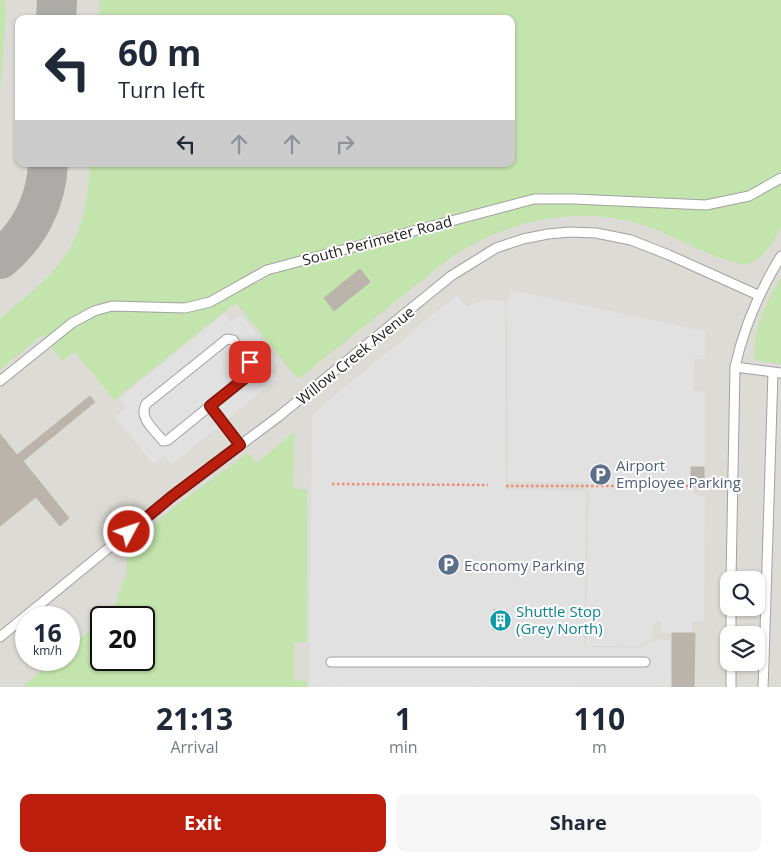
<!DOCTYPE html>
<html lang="en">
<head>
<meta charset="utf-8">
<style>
	body { margin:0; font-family:"Open Sans",sans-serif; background:#f6f6f7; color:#1f2937; height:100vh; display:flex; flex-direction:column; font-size:19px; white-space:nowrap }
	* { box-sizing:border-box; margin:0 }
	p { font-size:16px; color:#747a83 }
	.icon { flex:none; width:28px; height:28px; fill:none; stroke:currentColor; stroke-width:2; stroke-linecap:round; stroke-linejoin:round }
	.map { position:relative; height:687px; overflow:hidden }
	.panel { display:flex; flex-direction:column; background:#fff; flex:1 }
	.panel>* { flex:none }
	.hud { position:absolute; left:15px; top:15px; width:500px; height:152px; border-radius:10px; box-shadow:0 1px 4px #0004; background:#fff; color:#1f2937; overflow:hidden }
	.controls { position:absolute; left:720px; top:571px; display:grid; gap:10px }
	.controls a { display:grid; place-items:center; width:45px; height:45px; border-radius:10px; background:#fff; box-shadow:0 1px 4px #0004; font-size:25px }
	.speed { position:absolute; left:15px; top:606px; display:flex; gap:10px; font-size:25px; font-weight:700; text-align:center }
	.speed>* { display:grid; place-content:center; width:65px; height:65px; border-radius:50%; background:#fff; box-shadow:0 1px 4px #0004; line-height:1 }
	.speed small { font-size:12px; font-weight:400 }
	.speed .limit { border:2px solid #111; border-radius:8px; background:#fff; color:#111 }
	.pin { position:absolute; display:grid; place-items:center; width:42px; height:42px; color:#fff; margin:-21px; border-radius:10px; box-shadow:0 2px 8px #0006 }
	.me { position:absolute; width:55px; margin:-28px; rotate:50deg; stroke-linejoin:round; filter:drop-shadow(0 0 4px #0008) }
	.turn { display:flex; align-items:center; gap:18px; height:105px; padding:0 20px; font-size:22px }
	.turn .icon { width:65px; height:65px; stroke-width:2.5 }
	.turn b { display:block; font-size:35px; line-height:42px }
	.lanes { display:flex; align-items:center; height:48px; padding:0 20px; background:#0003; justify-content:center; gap:25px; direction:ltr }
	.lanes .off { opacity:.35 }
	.eta { display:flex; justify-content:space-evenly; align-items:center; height:85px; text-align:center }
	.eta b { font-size:30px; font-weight:700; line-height:35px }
	.primary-button { display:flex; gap:10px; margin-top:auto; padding:10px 20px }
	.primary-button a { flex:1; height:58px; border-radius:10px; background:#bc1e0e; color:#fff; font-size:20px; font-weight:700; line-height:58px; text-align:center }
	.primary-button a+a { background:#f6f6f7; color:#1f2937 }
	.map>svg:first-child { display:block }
	.airport { fill:#dcdbd5; fill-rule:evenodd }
	.grass { fill:#c3e5ad }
	.parking { fill:#e1e1e1 }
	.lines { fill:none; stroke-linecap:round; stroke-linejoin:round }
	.taxiway { stroke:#acaba8; stroke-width:40 }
	.building { fill:#bab4ad; stroke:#beb3a7 }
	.service-casing { stroke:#a1a1a1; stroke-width:11 }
	.path { stroke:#f08b73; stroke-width:2.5; stroke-dasharray:2.5 2.5; stroke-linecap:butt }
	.service { stroke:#fff; stroke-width:9 }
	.route-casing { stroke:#7a1409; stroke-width:12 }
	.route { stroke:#bc1e0e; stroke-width:9 }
	.labels { text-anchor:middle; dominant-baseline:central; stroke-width:4; stroke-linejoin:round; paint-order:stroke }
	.street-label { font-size:15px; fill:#1d1d1d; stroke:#fff }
	.service-label { font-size:15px; fill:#4e5e75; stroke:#fff; text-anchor:start }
	.culture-label { font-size:15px; fill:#0d838f; stroke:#fff; text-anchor:start }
</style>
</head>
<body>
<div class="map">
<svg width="781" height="687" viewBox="0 0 781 687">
	<rect width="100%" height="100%" fill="#eeebe4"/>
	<path class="airport" d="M0 0H781V687H0ZM19 19H511V164H19ZM729 580H756V608H729ZM26 618H69V660H26ZM101 618H144V660H101ZM729 635H756V662H729Z"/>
	<path class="grass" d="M0 0H4L6 14 0 93Z
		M100 0H781V228C772 244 764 260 745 265 710 258 680 238 646 226 579 204 512 219 454 255L298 379 236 303 114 400 75 352 62 361 42 335 0 370V318C62 269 86 246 90 164H511V19H99Z
		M781 277V364L754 360C754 326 764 306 781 277Z
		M295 431 293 488 307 489V642L294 643V680L308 681 307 687H22L54 660H69V648L101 620V660H144V618L105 617 113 611 127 572 126 547 182 501 248 453 257 463Z"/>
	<path class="parking" d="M511 290 705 331V359H694L693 391 705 392V467H693V491L698 496H705L704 621H692V633H661V622L658 620 653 625 652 638 638 646H586L589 482H508L507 301 509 300Z
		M457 295 467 306 486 299 505 301 506 490 586 491 584 647 639 648 655 640H671L672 686 309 687 312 414Z
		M224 313 231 322 241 315 278 361 269 369 277 379 171 465 163 456 153 464 115 417 127 407 120 398Z"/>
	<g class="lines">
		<path class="taxiway" d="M56 19 57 0
			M0 259C29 235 46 202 48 164"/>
	</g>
	<path class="building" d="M360 269 370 282 334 311 324 298Z
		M90 396 95 402 23 461 69 518 60 526 36 497 0 526V434L17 455Z
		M691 467H704V486H691Z
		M494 610 507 611V630H493Z
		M672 633H695L694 687H672Z"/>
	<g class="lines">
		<defs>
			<path id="service" d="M735 367 781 373
				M0 381 72 323 94 311 112 306 185 308 210 302 267 270 534 199H574L706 205 749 196 781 178
				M210 406 168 440 163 441C155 430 138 418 146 404L227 339 233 340 250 362 253 369 250 374 210 406 240 445
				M731 580 735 367C744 326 759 292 781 256
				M731 608V635
				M0 637 171 497 278 417 451 276 496 248 523 239 548 234 570 232 596 233 631 240 669 255 758 295
				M331 662H645
				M731 662V687
				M756 662H764L763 687
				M764 662 773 372"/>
		</defs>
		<use href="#service" class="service-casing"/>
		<path class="path" d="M332 484 488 485
			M506 486H704"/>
		<use href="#service" class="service"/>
	</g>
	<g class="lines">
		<defs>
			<path id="route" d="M129 532 171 497 240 445 210 406 250 374 253 369 250 362"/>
		</defs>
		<use href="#route" class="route-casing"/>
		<use href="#route" class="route"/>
	</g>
	<defs>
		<symbol id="parking-disc" viewBox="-11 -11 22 22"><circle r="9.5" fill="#5c6f8a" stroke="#fff"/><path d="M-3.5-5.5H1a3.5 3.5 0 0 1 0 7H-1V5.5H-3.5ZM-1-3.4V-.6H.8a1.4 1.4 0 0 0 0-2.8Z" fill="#fff"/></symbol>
		<symbol id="building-disc" viewBox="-11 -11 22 22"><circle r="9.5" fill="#0f9aa8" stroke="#fff"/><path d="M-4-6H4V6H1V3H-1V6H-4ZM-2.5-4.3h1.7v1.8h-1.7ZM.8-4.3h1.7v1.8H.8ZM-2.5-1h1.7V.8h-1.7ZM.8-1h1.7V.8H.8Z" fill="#fff"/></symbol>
	</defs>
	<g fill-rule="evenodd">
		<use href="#parking-disc" x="588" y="462" width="25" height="25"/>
		<use href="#parking-disc" x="436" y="552" width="25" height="25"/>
		<use href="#building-disc" x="488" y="608" width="25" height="25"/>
	</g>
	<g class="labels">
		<g class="street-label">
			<text transform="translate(377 240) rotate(-15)">South Perimeter Road</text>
			<text transform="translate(355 355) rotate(-39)">Willow Creek Avenue</text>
		</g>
		<g class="service-label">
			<text x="616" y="465">Airport<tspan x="616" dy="17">Employee Parking</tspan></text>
			<text x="464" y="565">Economy Parking</text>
		</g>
		<g class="culture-label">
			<text x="516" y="611">Shuttle Stop<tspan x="516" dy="17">(Grey North)</tspan></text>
		</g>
	</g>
</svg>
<div class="controls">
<a><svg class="icon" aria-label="search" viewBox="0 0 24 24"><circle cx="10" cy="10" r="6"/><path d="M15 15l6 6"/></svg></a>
<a><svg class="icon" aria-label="layers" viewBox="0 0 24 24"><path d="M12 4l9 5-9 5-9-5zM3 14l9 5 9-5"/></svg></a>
</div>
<div class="speed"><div>16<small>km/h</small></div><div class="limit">20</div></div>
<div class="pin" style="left:250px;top:362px;background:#d93025"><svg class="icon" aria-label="arrive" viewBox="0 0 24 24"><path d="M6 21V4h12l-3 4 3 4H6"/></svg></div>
<svg class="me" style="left:129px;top:532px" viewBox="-20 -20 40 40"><circle r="17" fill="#bc1e0e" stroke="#fff" stroke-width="3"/><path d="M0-11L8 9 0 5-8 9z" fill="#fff"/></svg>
<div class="hud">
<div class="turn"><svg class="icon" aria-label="left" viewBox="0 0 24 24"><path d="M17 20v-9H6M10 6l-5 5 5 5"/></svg><div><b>60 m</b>Turn left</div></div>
<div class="lanes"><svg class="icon" aria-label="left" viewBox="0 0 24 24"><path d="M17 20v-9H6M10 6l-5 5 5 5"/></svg><svg class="icon off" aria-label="ahead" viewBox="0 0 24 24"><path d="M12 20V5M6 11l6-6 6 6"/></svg><svg class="icon off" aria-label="ahead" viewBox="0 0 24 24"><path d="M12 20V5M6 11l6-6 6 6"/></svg><svg class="icon off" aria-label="right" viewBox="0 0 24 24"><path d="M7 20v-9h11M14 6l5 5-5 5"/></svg></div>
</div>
</div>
<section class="panel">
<div class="eta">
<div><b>21:13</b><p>Arrival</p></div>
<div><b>1</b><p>min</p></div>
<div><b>110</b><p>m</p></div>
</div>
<div class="primary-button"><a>Exit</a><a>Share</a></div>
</section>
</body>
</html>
